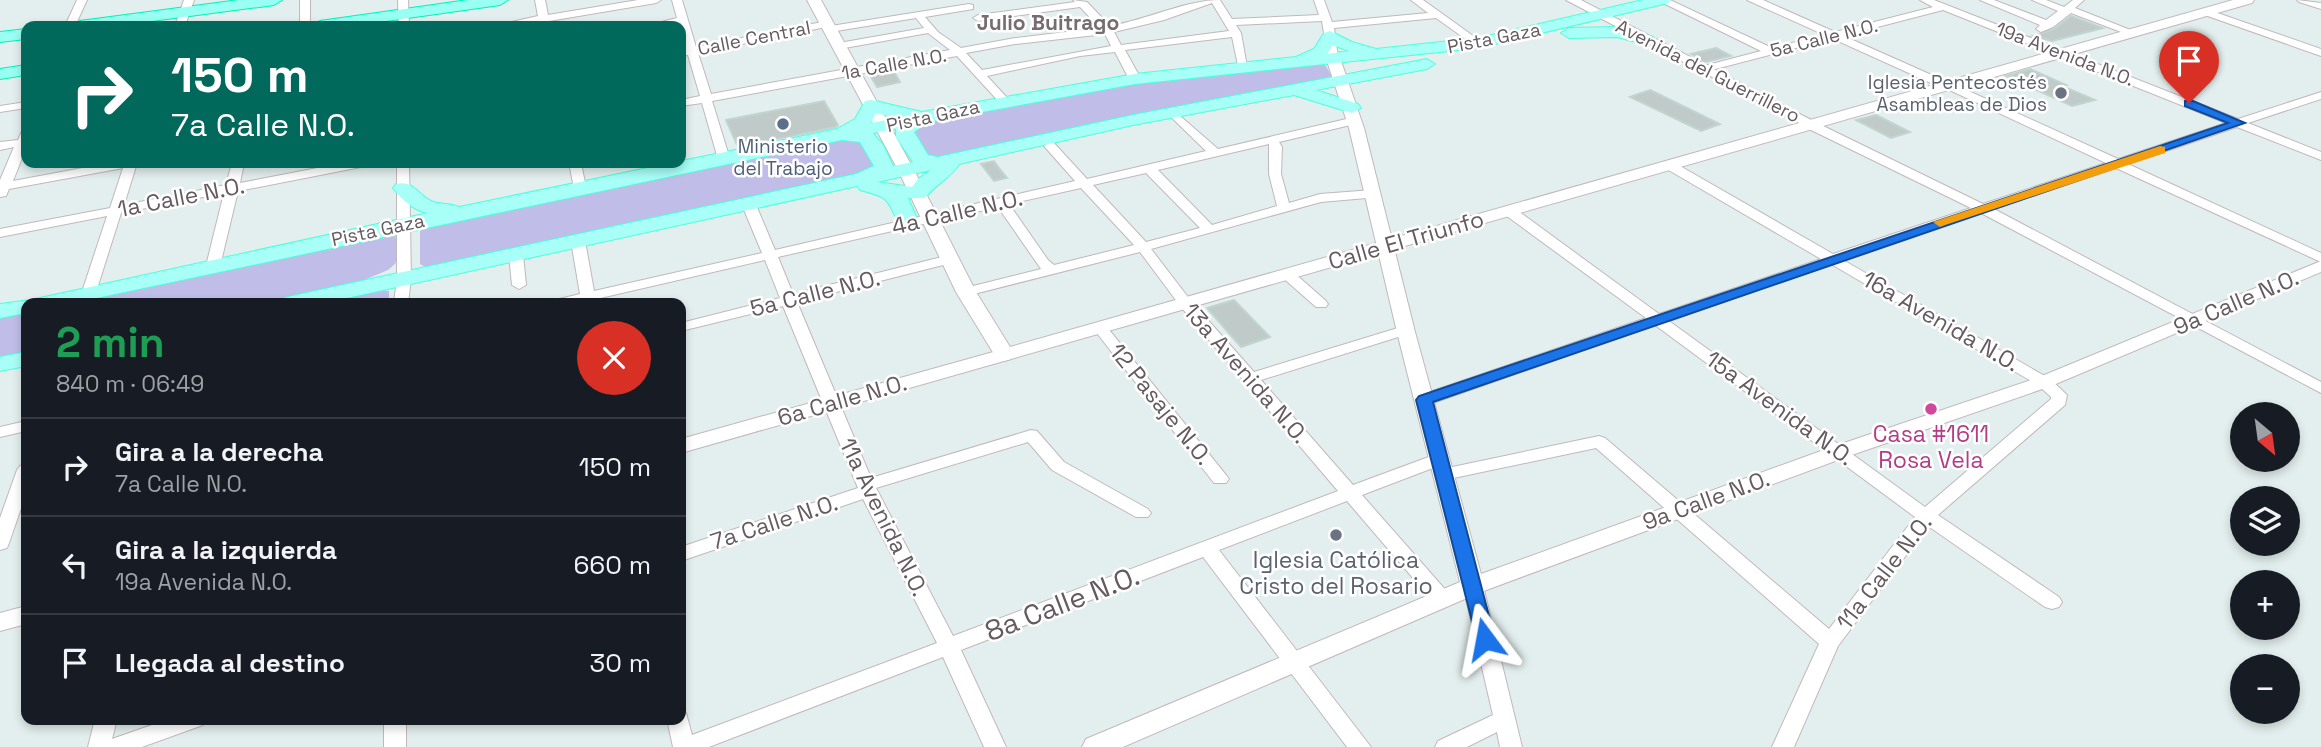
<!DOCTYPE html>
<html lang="es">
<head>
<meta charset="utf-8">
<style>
	body { margin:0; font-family:"Space Grotesk",sans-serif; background:#20242c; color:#f1f3f6; height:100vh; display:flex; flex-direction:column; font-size:26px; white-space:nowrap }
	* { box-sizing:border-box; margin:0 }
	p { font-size:23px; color:#9ea1a6 }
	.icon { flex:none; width:38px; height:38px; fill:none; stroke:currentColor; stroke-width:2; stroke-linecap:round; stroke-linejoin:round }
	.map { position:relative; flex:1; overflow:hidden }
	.side { position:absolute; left:21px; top:298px; width:665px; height:427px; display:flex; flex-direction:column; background:#171b24; border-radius:14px; box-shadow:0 4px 10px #0003 }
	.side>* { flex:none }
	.guide { position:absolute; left:21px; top:21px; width:665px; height:147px; border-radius:14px; box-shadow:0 4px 10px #0003; background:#00695c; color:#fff; overflow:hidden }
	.needle { width:46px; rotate:151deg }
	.tools { position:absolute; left:2230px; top:402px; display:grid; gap:14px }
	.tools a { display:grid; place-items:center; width:70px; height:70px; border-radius:50%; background:#171b24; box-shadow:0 4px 10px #0003; font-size:35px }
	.pin { position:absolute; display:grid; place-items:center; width:60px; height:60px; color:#fff; margin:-72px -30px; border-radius:50% 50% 50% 0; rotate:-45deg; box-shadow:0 0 7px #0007 }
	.pin .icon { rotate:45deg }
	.me { position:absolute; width:77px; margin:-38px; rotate:347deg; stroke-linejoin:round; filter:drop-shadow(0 0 5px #0008) }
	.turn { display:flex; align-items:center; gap:24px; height:147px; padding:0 35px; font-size:32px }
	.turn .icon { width:91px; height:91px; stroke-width:2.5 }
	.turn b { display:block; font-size:49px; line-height:60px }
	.round { display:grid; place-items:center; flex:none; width:74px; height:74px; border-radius:37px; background:#20242c }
	.head { display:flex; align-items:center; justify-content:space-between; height:119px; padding:0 35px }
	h1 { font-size:42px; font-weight:600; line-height:52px; color:#1e9e55 }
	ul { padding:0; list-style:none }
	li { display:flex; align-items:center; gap:21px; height:98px; padding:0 35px; border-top:2px solid #363941 }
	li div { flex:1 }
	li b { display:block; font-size:26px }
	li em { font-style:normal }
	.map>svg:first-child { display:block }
	.green { fill:#c0bde9 }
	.building { fill:#c0cac8; stroke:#c1d5d0; stroke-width:2 }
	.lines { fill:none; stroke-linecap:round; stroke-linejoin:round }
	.minor-casing { stroke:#c1b8bb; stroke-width:2 }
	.tertiary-casing { stroke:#c1b8bb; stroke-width:2 }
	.secondary-casing { stroke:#c3b9bc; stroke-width:2 }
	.primary-casing { stroke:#4dffdb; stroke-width:2 }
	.trunk-casing { stroke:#00f2ba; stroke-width:2 }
	.minor { fill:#fff; fill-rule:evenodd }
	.tertiary { fill:#fff; fill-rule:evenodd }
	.secondary { fill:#fff; fill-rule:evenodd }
	.primary { fill:#a8fff8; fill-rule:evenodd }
	.trunk { fill:#99fff2; fill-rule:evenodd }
	.route { fill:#1a73e8; stroke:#114b97; stroke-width:2 }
	.slow { fill:#f59e0b }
	.worship-dot { fill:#6b7280; stroke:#fff; stroke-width:2.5 }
	.service-dot { fill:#5c6f8a; stroke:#fff; stroke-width:2.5 }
	.hotel-dot { fill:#d1479c; stroke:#fff; stroke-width:2.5 }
	.labels { text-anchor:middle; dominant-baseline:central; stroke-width:5; stroke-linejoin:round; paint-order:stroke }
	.far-street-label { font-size:19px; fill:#655b5f; stroke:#fff }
	.far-worship-label { font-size:19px; fill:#5b616d; stroke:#fff; text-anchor:end }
	.far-service-label { font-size:19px; fill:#4e5e75; stroke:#fff }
	.far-neighbourhood-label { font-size:21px; font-weight:bold; fill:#776c71; stroke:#fff }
	.street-label { font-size:23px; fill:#655b5f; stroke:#fff }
	.hotel-label { font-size:23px; fill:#b23c85; stroke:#fff }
	.worship-label { font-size:23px; fill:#5b616d; stroke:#fff }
	.near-street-label { font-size:28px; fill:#655b5f; stroke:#fff }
</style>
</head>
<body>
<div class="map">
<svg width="2321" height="747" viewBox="0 0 2321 747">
	<rect width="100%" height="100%" fill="#e3efee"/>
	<path class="green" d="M1321 63 1326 66 1332 77 936 160 926 158 907 130 915 124 1167 77Z
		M856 136 877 165 868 173 427 268 420 264V232L422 226Z
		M395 234 399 254 395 264 388 270 364 280 266 303H60Z
		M381 290 389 291V303H323Z
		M26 310V353L0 359V315Z"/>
	<path class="building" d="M2071 16 2103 28 2052 41 2033 36 2054 29Z
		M1716 48 1731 56 1705 62 1691 54Z
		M2030 69 2066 85 2062 86 2095 100 2072 106 2006 76Z
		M893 70 900 82 877 87 870 75Z
		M1650 90 1720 124 1701 131 1630 97Z
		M824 101 838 125 836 127 738 147 726 120Z
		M1876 115 1910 132 1891 138 1856 120Z
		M994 161 999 168 1007 178 994 181 981 164Z
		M1234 300 1270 337 1241 347 1207 308Z"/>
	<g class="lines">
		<defs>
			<path id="minor" d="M77 0H87L75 26H65Z
				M184 0H194L185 26H175Z
				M300 0H310V26H300Z
				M398 0H408L409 26H399Z
				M535 0H545L548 15 638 0H661L656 3 549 21 550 26H540L539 22 515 26H493L538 16Z
				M672 0H682L696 47 827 21 831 22V26L969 4 973 5V9L925 17 938 32 961 48 1015 38 1100 28 1080 7 978 21 973 18 978 15 1075 2 1073 0 1087 2 1110 26C1146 20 1186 0 1220 0L1232 19 1319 15 1314 0H1324L1332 22 1428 13 1411 0H1423L1483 43 1474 45 1436 18 1334 28 1338 58 1333 61 1328 58 1322 21 1236 25 1241 33 1247 67 1238 65 1232 37 1125 50 1141 79 1135 82 1129 79 1115 52 1080 56 987 76 1010 101 1004 104 1000 103 957 56 712 101 730 159 724 163 718 159 702 103 681 106V100L700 96 688 55 681 56V50L686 49 681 26 679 24 646 26 677 18ZM1212 3 1229 31 1121 45 1114 32 1164 20ZM916 18 924 28 839 43 834 46 839 49 928 33 950 50 711 94 698 53 826 27V31L830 32ZM1105 34 1111 46 982 70 966 53 1015 44Z
				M1657 0H1670L1772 48 1933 7 1920 0H1934L2238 119 2321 92V99L2248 123 2321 152V160L2237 127 2128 164 2321 253V262L2116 168 1994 209 2321 382V393L1981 213 1843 260 2050 379 2067 395 2065 405 1938 515 2059 597 2062 602 2059 607 2052 609 2045 607 1928 526 1838 646 1794 747H1772L1819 644 1596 448 1444 480 1438 478 1435 474 1438 470 1599 436 1605 438 1829 629 1915 517 1655 325 1430 404H1418L1416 400 1418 396 1646 318 1504 214V208H1514L1659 314 1821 259 1665 168V162H1673L1833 254 1971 208 1809 129V123H1817L1983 204 2106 163 1943 87V83H1951L2118 159 2226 123 1943 10 1704 72 1699 69 1700 67 1761 51ZM1831 264 2038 385 2051 397V399L1925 507 1669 321Z
				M1980 0H1994L2046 20 2058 11 2032 0H2046L2064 7 2073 0H2084L2075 8 2138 33 2129 35 2071 13 2053 27 2041 32 2036 29 2040 25Z
				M2297 0 2321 3V9L2299 2Z
				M2206 9 2321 49V56L2202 14 2201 12Z
				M26 102V108L0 112V106Z
				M1172 109 1218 149 1355 117 1361 121 1359 123 1279 142 1282 147 1281 174 1289 203 1320 194 1373 190 1379 194 1378 197 1321 202 1151 249 1191 301 1254 372 1401 327 1406 325 1414 330 1411 333 1261 380 1353 485 1434 455H1446L1449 459 1446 463 1362 495 1450 595 1453 600 1450 605 1443 607 1436 605 1347 501 1219 550 1371 747H1347L1203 557 961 650 1006 747H984L943 657 709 747H673L667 719H681V711L686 713 692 735 937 643 863 499 681 561V547L858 488 783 306 681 331V323L780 298 765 260 596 299V303H553L555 300 580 294 571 241 573 238H583L585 241 594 291 762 253 742 205 749 201 756 205 775 250 1075 181 1044 146 1050 142 1054 143 1087 179 1206 151 1168 114 1166 112ZM1269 144V174L1277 206 1212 225 1158 170ZM1146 173 1200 228 1146 242 1093 185ZM1081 188 1134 245 1054 265 1048 260 1009 204ZM998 207 1041 269 961 289 959 292 961 295 966 296 1140 252 1181 307 1338 491 953 636 876 488 1028 442 1052 470 1136 517H1148L1151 513 1148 509 1064 462 1037 431 1031 430 871 478 797 302 955 262 957 259 950 255 793 294 778 257Z
				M26 130V148L13 181 109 163H137L124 205 226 185 232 163H244L240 183 343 163H367L361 167 238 191 220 266 213 270 206 266 224 193 121 213 96 292 89 296 82 292 107 216 0 237V229L110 208 123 168 9 189 6 196 0 197V180L14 147 0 150V142L18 140 22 131Z
				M397 163H409L411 279 408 303H394L397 279Z
				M569 163H581L586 188 585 191H575L574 188Z
				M516 251 523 255 526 285 519 289 512 285 509 255Z
				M1287 270 1292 271 1326 301 1328 304 1326 307H1316L1282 277 1280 274 1282 271Z
				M1101 324 1106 326 1226 475 1229 479 1226 483H1214L1096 332 1093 329Z
				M26 421V431L0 437V427Z
				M26 464V494L9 543 7 548 0 550V518L17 470 20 466Z
				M1473 579 1480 581 1483 586 1522 747H1500L1497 732 1467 747H1435L1438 741 1493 715 1463 586 1466 581Z
				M95 719H117L112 739 169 719H205L203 725 142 747H88Z
				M384 719H406V747H384Z"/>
			<path id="tertiary" d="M1566 0H1581L1815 122 1813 125H1803Z
				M1747 0H1763L1954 85 1947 89 1942 88Z
				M1333 54 1340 58 1364 128 1415 332 1481 574 1832 447 2037 378 2321 261V272L2051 386 1846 457 1481 592 1123 747H1082L1086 739 1460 582 1397 332 1349 128 1326 58Z
				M1004 349 1011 351 1013 355 1011 359 681 453V439Z
				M26 606V624L0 631V613Z"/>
			<path id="secondary" d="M807 0H821L914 170 976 292 1010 347 2233 0H2254L2252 3 1004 361 997 359 956 292 898 170Z"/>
			<path id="primary" d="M1643 0H1671L1668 3 1478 48 1135 84 927 122 914 132 928 155 938 157 1133 115 1427 59 1435 64 1427 69 1316 90 1358 104 1361 108 1352 113 1294 95 1133 125 959 164C955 174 934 186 925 198H908L919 223 916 227H902C884 200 895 199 860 190L857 186 324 303H281L284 298 292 296 856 174 874 166 860 142 842 140 73 303H26V313L0 318V304L31 300 428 213C414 211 401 199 393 188L396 184C413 180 417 194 431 201 439 205 451 203 459 207L837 129 855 119 865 101 871 100 922 112 1135 74 1296 57 1314 49 1324 33 1330 31 1352 42 1376 49 1478 38ZM1333 45 1349 51 1327 54ZM876 113 896 118 871 123ZM896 129V137L913 162 893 166 883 145 873 133ZM931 170 918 179 912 187 877 182Z
				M1617 27 1653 37 1655 40 1647 45 1617 37 1569 38 1561 33 1569 28Z
				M26 352V366L0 371V357Z"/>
			<path id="trunk" d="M239 0H282L274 5 114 26H72L80 21Z
				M468 0H508L500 5 351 26H312L320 21Z
				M26 29V39L0 42V32Z
				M26 65V75L0 79V69Z"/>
		</defs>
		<use href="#minor" class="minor-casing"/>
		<use href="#tertiary" class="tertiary-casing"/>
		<use href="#secondary" class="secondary-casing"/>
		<use href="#primary" class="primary-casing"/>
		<use href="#trunk" class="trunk-casing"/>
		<use href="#minor" class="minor"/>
		<use href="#tertiary" class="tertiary"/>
		<use href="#secondary" class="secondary"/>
		<use href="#primary" class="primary"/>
		<use href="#trunk" class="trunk"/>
	</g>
	<path class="route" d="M2185 101H2193L2245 123 1433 402 1495 639 1492 645 1485 647 1478 645 1416 400 1419 396 2228 123 2185 106Z"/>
	<path class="slow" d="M2160 146 2165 147V153L1945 225 1940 227 1933 222Z"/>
	<g class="worship-dot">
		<circle cx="2061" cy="93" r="7"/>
		<circle cx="1336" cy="535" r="7"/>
	</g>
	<circle class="service-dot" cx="783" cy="124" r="7"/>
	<circle class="hotel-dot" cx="1931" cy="409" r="7"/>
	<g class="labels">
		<g class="far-street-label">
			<text transform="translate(754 38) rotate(-11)">Calle Central</text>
			<text transform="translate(1494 38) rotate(-11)">Pista Gaza</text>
			<text transform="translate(1824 38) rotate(-14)">5a Calle N.O.</text>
			<text transform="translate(2065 54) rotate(21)">19a Avenida N.O.</text>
			<text transform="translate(894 64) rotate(-10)">1a Calle N.O.</text>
			<text transform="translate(1708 71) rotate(27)">Avenida del Guerrillero</text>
			<text transform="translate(933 116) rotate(-12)">Pista Gaza</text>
			<text transform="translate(378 230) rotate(-12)">Pista Gaza</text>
		</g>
		<g class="far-worship-label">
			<text x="2047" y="82">Iglesia Pentecostés<tspan x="2047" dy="22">Asambleas de Dios</tspan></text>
		</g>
		<g class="far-service-label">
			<text x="783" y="146">Ministerio<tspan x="783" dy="22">del Trabajo</tspan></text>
		</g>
		<g class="far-neighbourhood-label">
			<text x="1048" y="22">Julio Buitrago</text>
		</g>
		<g class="street-label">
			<text transform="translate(181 197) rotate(-11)">1a Calle N.O.</text>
			<text transform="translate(957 212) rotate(-13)">4a Calle N.O.</text>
			<text transform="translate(1406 240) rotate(-16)">Calle El Triunfo</text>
			<text transform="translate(815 293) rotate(-14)">5a Calle N.O.</text>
			<text transform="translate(2236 302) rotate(-23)">9a Calle N.O.</text>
			<text transform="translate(1941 321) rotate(30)">16a Avenida N.O.</text>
			<text transform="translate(1246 373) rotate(49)">13a Avenida N.O.</text>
			<text transform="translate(842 400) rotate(-16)">6a Calle N.O.</text>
			<text transform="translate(1161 404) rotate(51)">12 Pasaje N.O.</text>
			<text transform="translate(1780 408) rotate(36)">15a Avenida N.O.</text>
			<text transform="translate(1706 500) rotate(-20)">9a Calle N.O.</text>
			<text transform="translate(884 517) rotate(64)">11a Avenida N.O.</text>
			<text transform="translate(774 522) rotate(-18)">7a Calle N.O.</text>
			<text transform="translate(1884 572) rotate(-52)">11a Calle N.O.</text>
		</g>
		<g class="hotel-label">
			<text x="1931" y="434">Casa #1611<tspan x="1931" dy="26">Rosa Vela</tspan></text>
		</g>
		<g class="worship-label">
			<text x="1336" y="560">Iglesia Católica<tspan x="1336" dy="26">Cristo del Rosario</tspan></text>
		</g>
		<g class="near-street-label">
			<text transform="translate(1062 603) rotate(-21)">8a Calle N.O.</text>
		</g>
	</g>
</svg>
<div class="tools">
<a><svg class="needle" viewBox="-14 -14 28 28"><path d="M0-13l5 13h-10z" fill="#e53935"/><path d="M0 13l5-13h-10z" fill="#9ea1a6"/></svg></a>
<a><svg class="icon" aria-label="layers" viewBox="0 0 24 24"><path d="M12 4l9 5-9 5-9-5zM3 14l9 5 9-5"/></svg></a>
<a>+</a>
<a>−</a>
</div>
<div class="pin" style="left:2189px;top:103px;background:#d93025"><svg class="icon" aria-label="arrive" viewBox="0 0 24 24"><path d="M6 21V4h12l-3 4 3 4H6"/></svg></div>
<svg class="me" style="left:1485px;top:639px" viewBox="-20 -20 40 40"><path d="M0-17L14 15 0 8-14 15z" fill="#1a73e8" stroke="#fff" stroke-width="4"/></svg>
<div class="guide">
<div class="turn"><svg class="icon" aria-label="right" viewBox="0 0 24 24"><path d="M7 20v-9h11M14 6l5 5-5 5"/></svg><div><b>150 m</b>7a Calle N.O.</div></div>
</div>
<section class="side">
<div class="head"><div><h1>2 min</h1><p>840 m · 06:49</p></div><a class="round" style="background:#d93025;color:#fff"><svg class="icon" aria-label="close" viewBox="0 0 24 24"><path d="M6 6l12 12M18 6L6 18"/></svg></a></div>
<ul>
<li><svg class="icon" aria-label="right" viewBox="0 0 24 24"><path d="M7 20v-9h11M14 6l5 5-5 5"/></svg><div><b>Gira a la derecha</b><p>7a Calle N.O.</p></div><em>150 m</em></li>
<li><svg class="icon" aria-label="left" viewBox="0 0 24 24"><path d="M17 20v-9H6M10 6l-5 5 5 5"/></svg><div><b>Gira a la izquierda</b><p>19a Avenida N.O.</p></div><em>660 m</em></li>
<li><svg class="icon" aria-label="arrive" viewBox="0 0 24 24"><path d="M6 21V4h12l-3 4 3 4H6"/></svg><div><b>Llegada al destino</b></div><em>30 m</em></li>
</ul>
</section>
</div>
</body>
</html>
